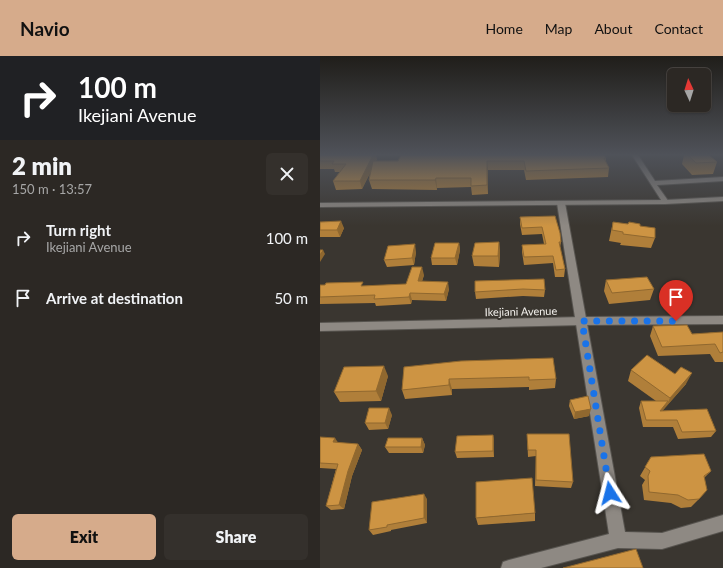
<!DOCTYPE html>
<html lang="en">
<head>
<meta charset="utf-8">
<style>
	body { margin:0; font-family:Lato,sans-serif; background:#34302c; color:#f1f3f6; height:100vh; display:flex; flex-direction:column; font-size:15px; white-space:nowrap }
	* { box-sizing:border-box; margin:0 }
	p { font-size:13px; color:#a6a6a6 }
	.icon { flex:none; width:22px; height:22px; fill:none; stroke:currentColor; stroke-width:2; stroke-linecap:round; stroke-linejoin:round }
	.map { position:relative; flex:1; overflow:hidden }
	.details { display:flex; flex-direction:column; background:#2c2824; width:320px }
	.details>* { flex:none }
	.banner { background:#202124; color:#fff; overflow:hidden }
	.needle { width:26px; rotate:356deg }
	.tools { position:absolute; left:347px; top:12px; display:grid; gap:8px }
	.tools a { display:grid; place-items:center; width:44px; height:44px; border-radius:6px; background:#2c2824; box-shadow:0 1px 3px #0004,0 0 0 1px #484441; font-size:20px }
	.pin { position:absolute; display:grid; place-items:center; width:34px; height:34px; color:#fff; margin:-41px -17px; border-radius:50% 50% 50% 0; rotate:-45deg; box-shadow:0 0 4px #0007 }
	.pin .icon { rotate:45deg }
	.me { position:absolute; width:44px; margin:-22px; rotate:351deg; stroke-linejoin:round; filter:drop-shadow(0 0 3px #0008) }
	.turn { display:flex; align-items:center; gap:14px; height:84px; padding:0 12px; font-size:18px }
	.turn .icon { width:52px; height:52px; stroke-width:2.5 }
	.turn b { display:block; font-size:28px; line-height:34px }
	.round { display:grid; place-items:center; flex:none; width:42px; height:42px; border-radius:6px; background:#34302c }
	.summary { display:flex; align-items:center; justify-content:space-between; height:68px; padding:0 12px }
	h1 { font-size:24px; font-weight:800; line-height:30px }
	.button { display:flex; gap:8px; margin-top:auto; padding:8px 12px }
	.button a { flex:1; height:46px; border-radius:6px; background:#d6ab8b; color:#111; font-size:16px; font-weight:800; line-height:46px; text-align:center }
	.button a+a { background:#34302c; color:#f1f3f6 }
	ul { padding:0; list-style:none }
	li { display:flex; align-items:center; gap:12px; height:60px; padding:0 12px }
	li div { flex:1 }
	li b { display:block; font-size:15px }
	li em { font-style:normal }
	header { display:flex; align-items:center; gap:24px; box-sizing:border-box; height:56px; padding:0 20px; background:#d6ab8b; color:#111 }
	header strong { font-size:19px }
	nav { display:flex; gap:22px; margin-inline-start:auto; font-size:14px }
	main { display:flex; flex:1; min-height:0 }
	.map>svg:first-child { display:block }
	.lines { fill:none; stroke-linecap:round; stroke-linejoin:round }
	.minor-casing { stroke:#57544f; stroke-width:2 }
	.tertiary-casing { stroke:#57544f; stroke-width:2 }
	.minor { fill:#8e8983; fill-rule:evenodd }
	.tertiary { fill:#8e8983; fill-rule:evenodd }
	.wall { fill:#b07f3a }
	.shaded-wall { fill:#90682f }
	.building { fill:#cd9443; stroke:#90682f }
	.route { stroke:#1a73e8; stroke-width:7; stroke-dasharray:0 12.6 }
	.labels { text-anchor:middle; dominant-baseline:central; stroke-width:4; stroke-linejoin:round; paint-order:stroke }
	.street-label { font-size:11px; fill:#f1efeb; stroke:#3a3630 }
</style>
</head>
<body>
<header>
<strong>Navio</strong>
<nav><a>Home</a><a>Map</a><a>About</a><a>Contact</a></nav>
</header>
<main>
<section class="details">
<div class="banner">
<div class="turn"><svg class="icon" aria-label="right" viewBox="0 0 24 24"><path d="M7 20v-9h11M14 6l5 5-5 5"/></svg><div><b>100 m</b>Ikejiani Avenue</div></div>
</div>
<div class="summary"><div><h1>2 min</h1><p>150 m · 13:57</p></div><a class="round"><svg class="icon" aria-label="close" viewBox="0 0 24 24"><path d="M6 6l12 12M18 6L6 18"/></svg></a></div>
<ul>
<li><svg class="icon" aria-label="right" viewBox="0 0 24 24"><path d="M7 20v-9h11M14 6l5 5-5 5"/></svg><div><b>Turn right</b><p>Ikejiani Avenue</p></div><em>100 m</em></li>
<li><svg class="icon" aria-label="arrive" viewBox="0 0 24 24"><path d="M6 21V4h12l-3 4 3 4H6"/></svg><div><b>Arrive at destination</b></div><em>50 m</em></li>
</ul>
<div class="button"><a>Exit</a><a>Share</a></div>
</section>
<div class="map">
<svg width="403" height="512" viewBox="0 0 403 512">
	<rect width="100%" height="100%" fill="#3a3630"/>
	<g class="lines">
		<defs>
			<path id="minor" d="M312 99H318L335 125 403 121V125L337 129 349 146 347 147H343Z
				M238 145H241L245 147 305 476 342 477 403 459V475L342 493 298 492 221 512H181L183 506 189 504 289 478 237 147Z"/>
			<path id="tertiary" d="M403 141V145L345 148 0 151V147L345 144Z
				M403 260V268L262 269 0 275V267L262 261Z"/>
		</defs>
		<use href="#minor" class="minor-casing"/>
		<use href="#tertiary" class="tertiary-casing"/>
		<use href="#minor" class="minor"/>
		<use href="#tertiary" class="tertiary"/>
	</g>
	<path class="wall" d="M0 99 57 103 56 105 286 102V106L289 112 288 121 206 124 204 114H168V138L152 139 151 131 117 132V134L52 133 49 124 50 117 42 133 16 134 13 125 20 116H15L14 113H0Z
		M364 99H389L397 106 393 118 372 119 362 108Z
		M235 160 241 186 240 191 245 213 244 221H235L233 207 204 209 202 196V189L224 188 222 178 202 179 200 168V161Z
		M0 166 24 172 20 181H0Z
		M293 166 320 170 335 182 331 192 300 189 301 187 289 185Z
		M179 186 180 197 179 211 154 210 152 200Z
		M139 187 140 194 137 209H112L111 202Z
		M96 196 94 209 67 211 64 204Z
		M104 219 102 225 129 233 126 245 92 244 91 248 56 250 55 247 0 248V229L44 230 86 228Z
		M286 224 334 233 330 244 289 248 284 235Z
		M155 225 225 234 224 241 203 240 156 243 155 236Z
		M333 270 372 278 403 276V306H395L390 298 338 300 330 280Z
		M84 311 236 323 235 332 209 334V331L132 333V339L85 343 82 334Z
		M311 314 366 328 342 355 396 375 391 381 358 383 353 371H323L319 352 321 345H336L308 325Z
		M68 320 61 345 20 346 14 336Z
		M250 344 269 360 254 363 249 350Z
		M72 359 68 373 49 374 45 367Z
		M207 378 253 426 251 432 215 430 216 400 208 401Z
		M173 379 174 385V401L137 402 135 396Z
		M0 382 19 387 38 388 42 394 32 420 24 453 11 454 6 450 16 413 0 412Z
		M102 382 105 389 103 397H69L65 391Z
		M331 401 391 415 384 422 379 443 371 451 361 452 351 447 324 444 322 429 325 424 320 420Z
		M107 443V467L71 474V475L53 479 49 474Z
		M215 457V465L158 469 156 462Z"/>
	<path class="shaded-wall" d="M53 99H56L57 103 42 133 40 125Z
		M167 105 168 114V138L167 129Z
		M116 122 117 132V134L115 124Z
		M21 165 24 172 20 181 17 174Z
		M179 186 180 197 179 211 178 200Z
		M139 187 140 194 137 209 135 202Z
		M95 188 96 196 94 209 92 202Z
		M3 194 5 198 0 206V199Z
		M102 211 104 219 100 232 98 225Z
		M128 226 129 233 126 245 124 238Z
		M90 237 92 244 91 248 89 241Z
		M64 310 68 320 61 345 56 335Z
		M372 317 366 328 345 352 350 342Z
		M129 323 132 333V339L129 329Z
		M348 345 345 352 336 362 340 355Z
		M69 352 72 359 68 373 65 367Z
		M271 353 269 360 254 363 255 356Z
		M173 379 174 385V401L173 395Z
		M15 382 19 388 13 386Z
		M102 382 105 389 103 397 101 391Z
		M38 388 42 394 32 420 24 453 19 449 28 415Z
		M104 438 107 443V467L104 462Z"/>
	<path class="building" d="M0 99H53L40 125H13L26 108H12L14 105H0Z
		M81 99H284L286 102H284L289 112 206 115 204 105H167V129L151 130V122H116L115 124H49L53 105H78Z
		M368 99H389L397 106 376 107Z
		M235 160 240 177 241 186H239L245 213 236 214 233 200 204 201 202 189 226 188 222 171 202 172 200 161Z
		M21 165 17 174H0V166Z
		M293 166 308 168 309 166 320 168V170L335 172V182L303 178V176L292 174Z
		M179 186 178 200H152L155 187Z
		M115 187H139L135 202H111Z
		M95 188 92 202 64 204 68 190Z
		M0 194H3L0 199Z
		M92 211H102L98 225 128 226 124 238 90 237 89 241 54 243 55 239 0 241V229H5L6 227 43 226 41 230 86 228Z
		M327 221 334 233 292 237 286 224Z
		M224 223 225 234 203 233 155 236V225Z
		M367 269 372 278 403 276V296L400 297 395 288 342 291 333 270Z
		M327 299 355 318 361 311 372 317 350 342 311 314Z
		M233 302 236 323 209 324V321L129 323V329L82 334 84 311 141 305Z
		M64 310 56 335 14 336 24 311Z
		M268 340 271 353 255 356 250 344Z
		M321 345H348L340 355 387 353 396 375 362 376 357 364H326Z
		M49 352H69L65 367H45Z
		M207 378H249L253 426 216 424V394H208Z
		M173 379V395L135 396 137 380Z
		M0 381 15 382 13 386 38 388 28 415 19 449 6 450 18 408 0 407Z
		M68 382H102L101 391H65Z
		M384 398 391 415 384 420 387 434 379 443 368 444 358 439 329 436 328 420 330 415 325 411 331 401Z
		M212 422 215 457 156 462V426Z
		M104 438V462L67 469V471L49 474 52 446Z
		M316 493 323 512H243Z"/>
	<linearGradient id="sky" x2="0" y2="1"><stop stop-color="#201e1a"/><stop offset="0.58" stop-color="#4f5259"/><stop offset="1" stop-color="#4f5259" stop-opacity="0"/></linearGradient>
	<rect width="403" height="170" fill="url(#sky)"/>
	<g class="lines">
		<path class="route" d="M290 437 262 265H356"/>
	</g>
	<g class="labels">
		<g class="street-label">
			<text transform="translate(201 255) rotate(-1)">Ikejiani Avenue</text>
		</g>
	</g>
</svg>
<div class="tools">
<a><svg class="needle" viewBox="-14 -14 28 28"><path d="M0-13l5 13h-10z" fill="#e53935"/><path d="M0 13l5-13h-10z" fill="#a6a6a6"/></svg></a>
</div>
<div class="pin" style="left:356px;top:265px;background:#d93025"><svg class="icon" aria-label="arrive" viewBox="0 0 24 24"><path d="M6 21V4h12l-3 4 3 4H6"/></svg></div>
<svg class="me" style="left:290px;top:437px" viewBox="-20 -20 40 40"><path d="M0-17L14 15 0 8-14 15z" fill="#1a73e8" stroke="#fff" stroke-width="4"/></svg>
</div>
</main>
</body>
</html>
